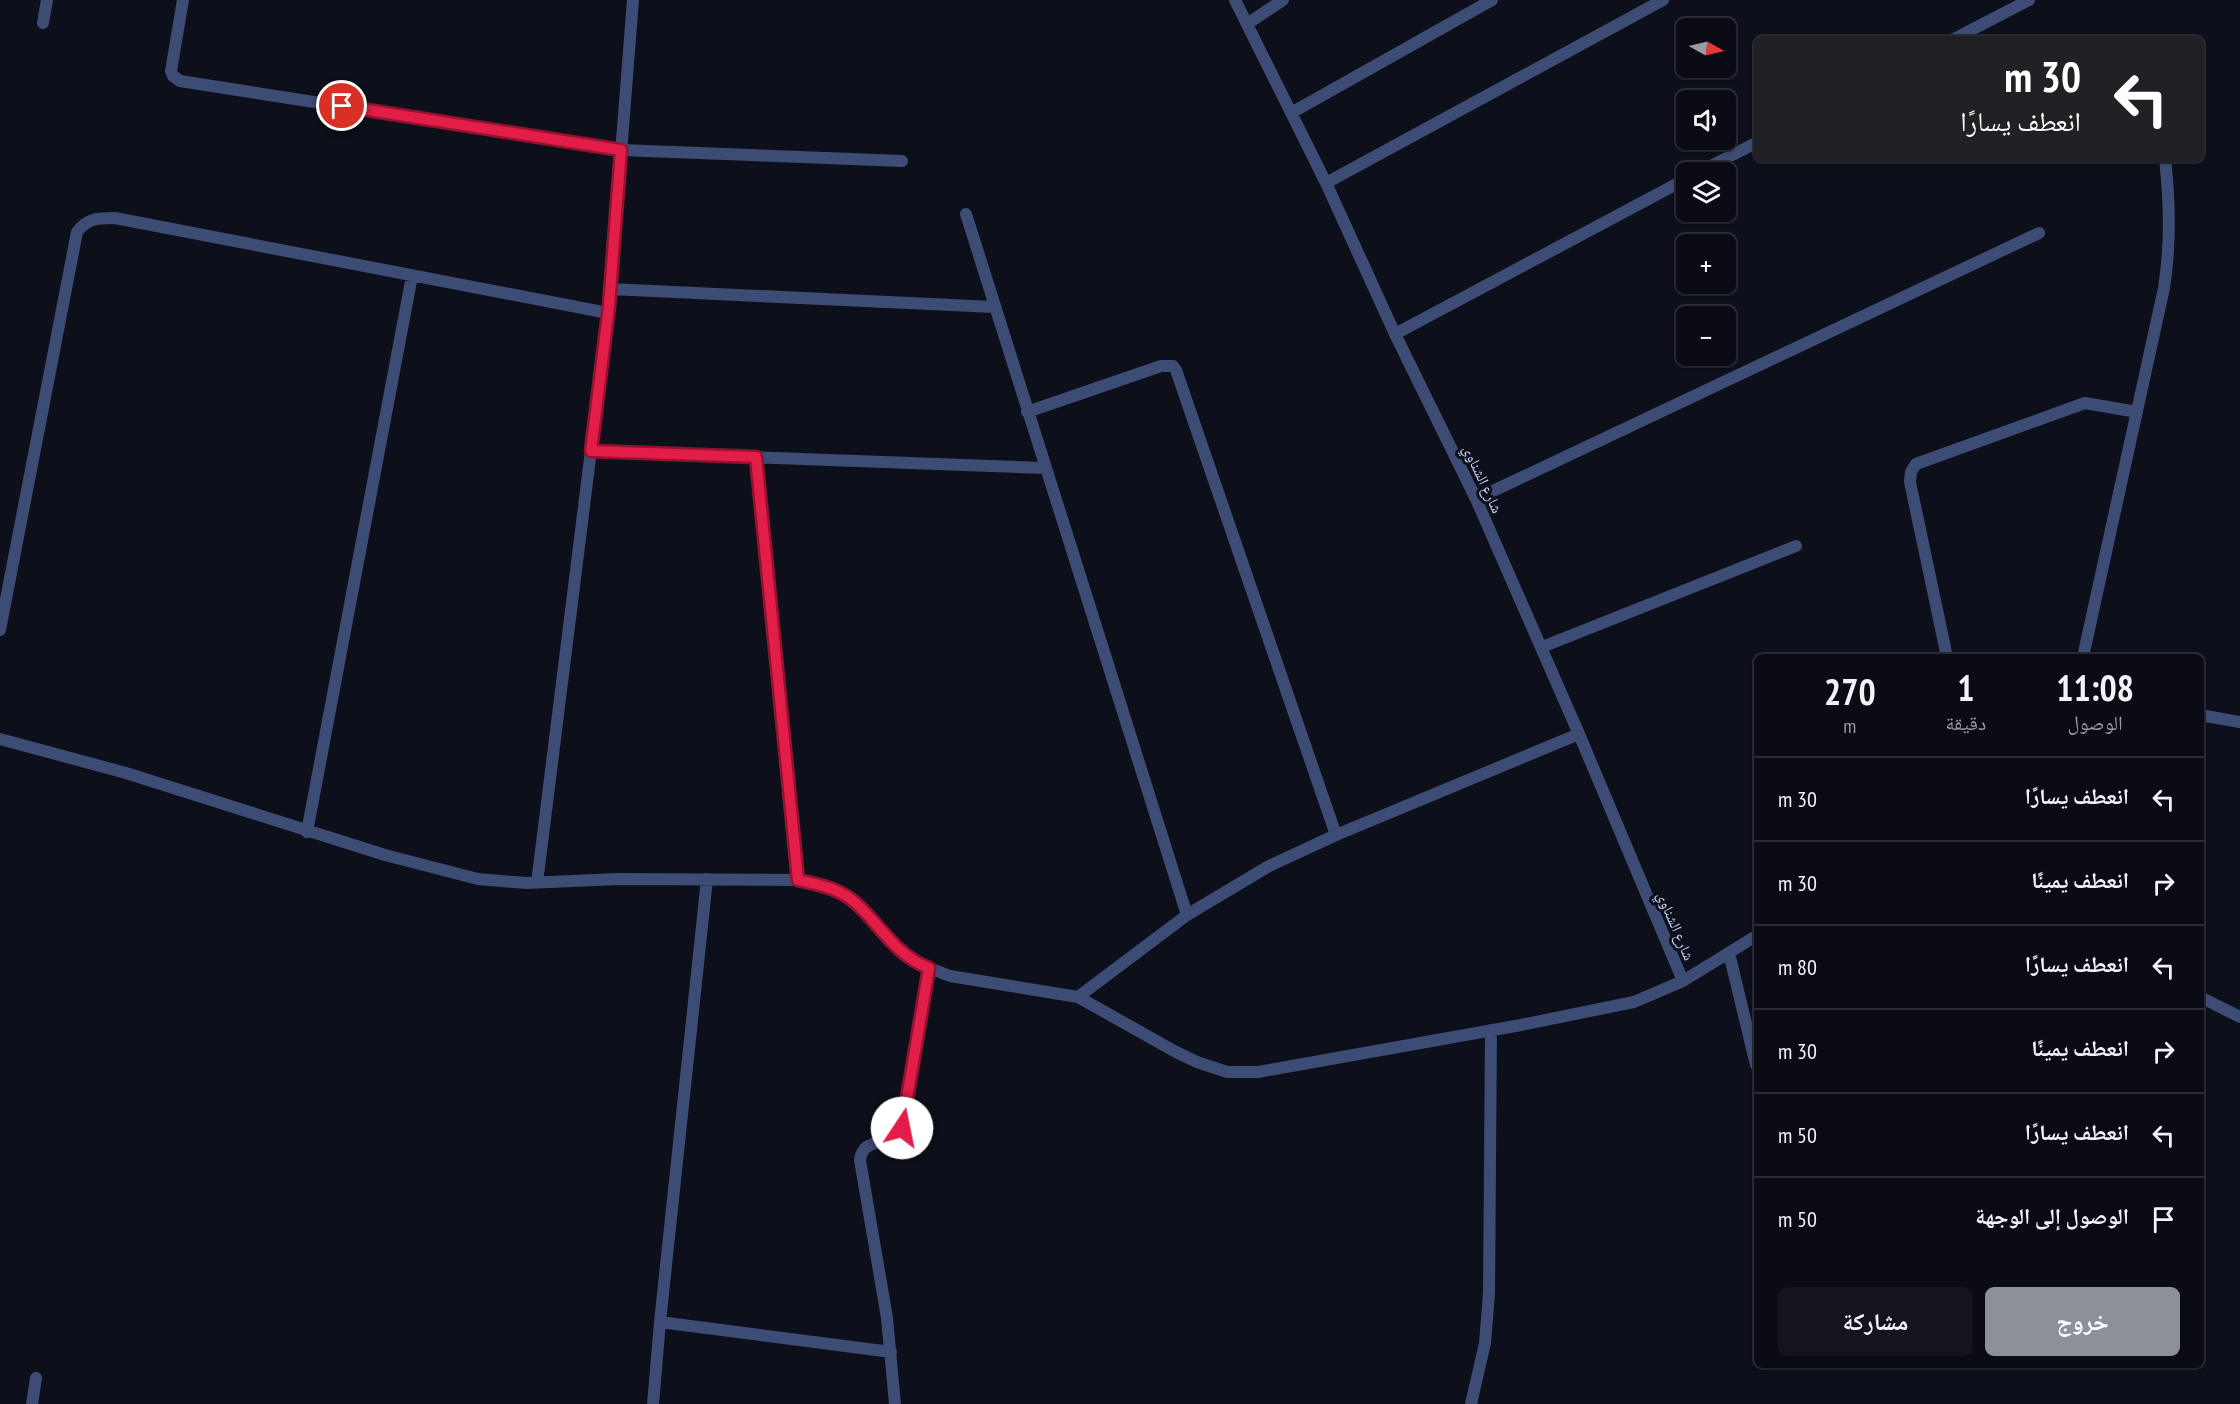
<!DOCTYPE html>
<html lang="ar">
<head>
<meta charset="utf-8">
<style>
	body { margin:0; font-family:"PT Sans Narrow","Noto Naskh Arabic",sans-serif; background:#13141d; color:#f1f3f6; direction:rtl; height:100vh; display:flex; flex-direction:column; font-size:22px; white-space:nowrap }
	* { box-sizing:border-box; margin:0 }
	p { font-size:20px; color:#999ba0 }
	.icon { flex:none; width:33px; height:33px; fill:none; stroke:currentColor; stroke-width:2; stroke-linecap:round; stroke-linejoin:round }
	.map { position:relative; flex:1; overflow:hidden; direction:ltr }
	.panel { position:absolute; left:1754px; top:654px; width:450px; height:714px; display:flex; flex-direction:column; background:#0a0b14; border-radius:9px; box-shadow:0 2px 4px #0004,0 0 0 2px #2a2b34; direction:rtl }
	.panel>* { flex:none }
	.guide { position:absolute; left:1754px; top:36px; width:450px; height:126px; border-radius:9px; box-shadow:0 2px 4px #0004,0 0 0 2px #2a2b34; direction:rtl; background:#202124; color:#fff; overflow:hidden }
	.needle { width:39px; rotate:98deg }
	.controls { position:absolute; left:1676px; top:18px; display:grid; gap:12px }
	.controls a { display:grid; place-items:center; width:60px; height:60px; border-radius:9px; background:#0a0b14; box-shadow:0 2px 4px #0004,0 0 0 2px #2a2b34; font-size:30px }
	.pin { position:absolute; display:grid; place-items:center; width:51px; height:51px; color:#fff; margin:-26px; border:3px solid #fff; border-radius:50%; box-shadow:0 2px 6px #0007 }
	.me { position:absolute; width:66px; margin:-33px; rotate:11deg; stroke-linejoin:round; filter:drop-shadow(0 0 4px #0008) }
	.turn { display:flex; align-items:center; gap:21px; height:126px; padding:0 24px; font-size:27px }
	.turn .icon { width:78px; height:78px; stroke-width:2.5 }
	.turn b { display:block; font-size:42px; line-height:51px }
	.eta { display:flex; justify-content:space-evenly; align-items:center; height:102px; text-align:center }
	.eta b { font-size:36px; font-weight:800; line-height:42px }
	.primary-button { display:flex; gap:12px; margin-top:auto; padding:12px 24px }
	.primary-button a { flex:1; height:69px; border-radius:9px; background:#8c9099; color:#fff; font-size:24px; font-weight:800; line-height:69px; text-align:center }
	.primary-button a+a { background:#13141d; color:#f1f3f6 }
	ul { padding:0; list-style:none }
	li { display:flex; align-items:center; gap:18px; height:84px; padding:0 24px; border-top:2px solid #2a2b34 }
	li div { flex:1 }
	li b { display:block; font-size:22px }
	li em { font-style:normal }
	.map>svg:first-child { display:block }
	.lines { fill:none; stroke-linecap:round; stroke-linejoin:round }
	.street { stroke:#3d4c74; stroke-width:12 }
	.route-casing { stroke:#92132f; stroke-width:15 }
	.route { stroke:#e11d48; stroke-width:10 }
	.labels { text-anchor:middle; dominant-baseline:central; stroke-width:6; stroke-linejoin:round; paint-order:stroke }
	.street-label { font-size:15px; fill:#ccd5f9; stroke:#0d0f1a }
</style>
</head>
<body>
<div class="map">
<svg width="2240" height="1404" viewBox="0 0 2240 1404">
	<rect width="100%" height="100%" fill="#0d0f1a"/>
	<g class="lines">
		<path class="street" d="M183 0 171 71 173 76 180 81 621 150 902 161
			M1235 0 1326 183 1395 334 1476 499 1579 734 1683 981
			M43 23 47 0
			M1247 24 1283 0
			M1954 39 2029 0
			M1291 113 1492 0
			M1699 172 1756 143
			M1326 183 1663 0
			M966 214 1187 915
			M610 289 994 307
			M1395 334 1686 179
			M1027 412 1161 366H1173L1176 370 1336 835
			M591 451 1044 468
			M756 457 798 880
			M1476 499 2039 233
			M0 630 77 232C87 218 99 218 115 218L608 313
			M1542 647 1796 546
			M1947 657 1910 482 1911 472 1916 464 2085 403 2137 412
			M2083 657 2164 288C2171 244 2170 203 2165 159
			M2200 715 2240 722
			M0 739 126 773 385 855 478 879 526 883 618 879 798 880 831 888 857 904 899 951 919 964 950 976 1078 997 1176 1052 1197 1062 1227 1072H1258L1521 1025 1634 1002 1683 981 1756 936
			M307 832 412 276
			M537 883 609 306 633 0
			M1729 953 1756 1065
			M1078 997 1187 915 1269 866 1336 835 1579 734
			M2200 997 2240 1017
			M660 1322 891 1352
			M32 1404 36 1378
			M653 1404 660 1322 707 879
			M895 1404 887 1318 860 1160C863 1135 890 1149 902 1128L929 968
			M1471 1404 1485 1343 1489 1293 1491 1030"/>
	</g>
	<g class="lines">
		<defs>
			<path id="route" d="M342 106 621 150 609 306 591 451 756 457 798 880C821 885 842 889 859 906 882 928 897 956 929 968L902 1128"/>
		</defs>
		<use href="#route" class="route-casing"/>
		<use href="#route" class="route"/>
	</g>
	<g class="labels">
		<g class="street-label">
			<text transform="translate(1483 479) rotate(65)">شارع الشناوي</text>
			<text transform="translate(1676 926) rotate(67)">شارع الشناوي</text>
		</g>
	</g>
</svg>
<div class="controls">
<a><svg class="needle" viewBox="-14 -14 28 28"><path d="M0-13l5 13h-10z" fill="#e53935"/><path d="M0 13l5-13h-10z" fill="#999ba0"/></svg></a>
<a><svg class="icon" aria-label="sound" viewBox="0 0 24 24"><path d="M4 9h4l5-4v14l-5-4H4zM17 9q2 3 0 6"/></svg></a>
<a><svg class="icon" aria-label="layers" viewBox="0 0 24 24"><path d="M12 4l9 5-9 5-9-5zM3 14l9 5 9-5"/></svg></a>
<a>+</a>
<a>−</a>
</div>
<div class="pin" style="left:342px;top:106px;background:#d93025"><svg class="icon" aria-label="arrive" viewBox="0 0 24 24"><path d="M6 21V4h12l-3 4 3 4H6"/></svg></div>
<svg class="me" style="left:902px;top:1128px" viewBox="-20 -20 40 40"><circle r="19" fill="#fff"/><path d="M0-13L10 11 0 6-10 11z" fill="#e11d48"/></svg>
<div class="guide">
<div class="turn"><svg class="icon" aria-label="left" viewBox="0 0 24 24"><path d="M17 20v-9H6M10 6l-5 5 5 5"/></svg><div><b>30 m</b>انعطف يسارًا</div></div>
</div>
<section class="panel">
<div class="eta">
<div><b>11:08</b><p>الوصول</p></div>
<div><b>1</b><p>دقيقة</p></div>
<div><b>270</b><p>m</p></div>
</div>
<ul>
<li><svg class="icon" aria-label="left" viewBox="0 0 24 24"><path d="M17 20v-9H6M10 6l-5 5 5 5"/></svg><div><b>انعطف يسارًا</b></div><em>30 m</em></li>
<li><svg class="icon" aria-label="right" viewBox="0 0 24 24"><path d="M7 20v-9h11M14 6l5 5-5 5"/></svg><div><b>انعطف يمينًا</b></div><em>30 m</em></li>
<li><svg class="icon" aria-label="left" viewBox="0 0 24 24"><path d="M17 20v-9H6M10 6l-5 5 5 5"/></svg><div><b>انعطف يسارًا</b></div><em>80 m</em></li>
<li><svg class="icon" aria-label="right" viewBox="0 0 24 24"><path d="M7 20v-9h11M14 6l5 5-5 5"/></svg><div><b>انعطف يمينًا</b></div><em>30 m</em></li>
<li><svg class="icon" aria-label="left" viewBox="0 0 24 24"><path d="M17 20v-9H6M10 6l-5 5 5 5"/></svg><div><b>انعطف يسارًا</b></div><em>50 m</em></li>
<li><svg class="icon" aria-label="arrive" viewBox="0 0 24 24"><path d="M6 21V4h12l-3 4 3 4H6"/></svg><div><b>الوصول إلى الوجهة</b></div><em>50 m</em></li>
</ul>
<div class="primary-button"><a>خروج</a><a>مشاركة</a></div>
</section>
</div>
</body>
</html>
